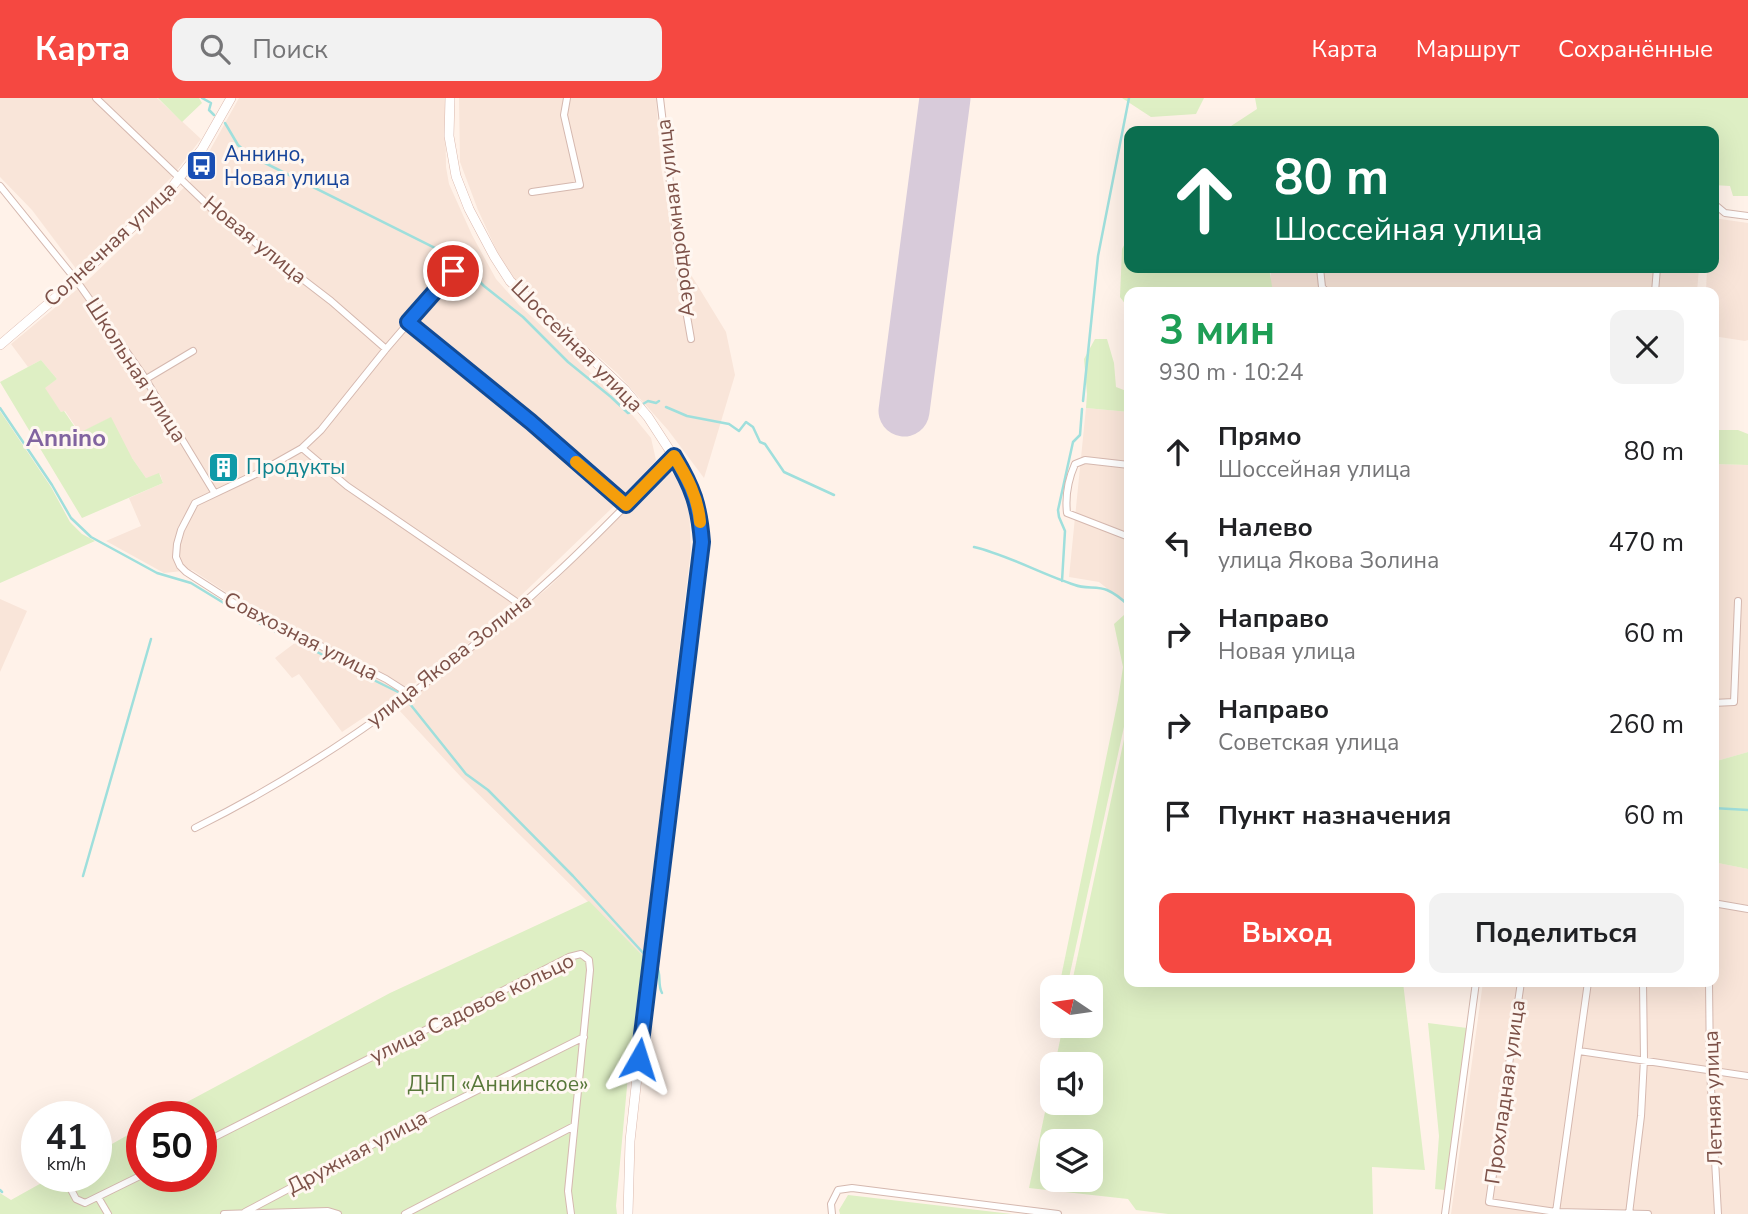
<!DOCTYPE html>
<html lang="ru">
<head>
<meta charset="utf-8">
<style>
	body { margin:0; font-family:"Nunito Sans",sans-serif; background:#f2f2f2; color:#202124; height:100vh; display:flex; flex-direction:column; font-size:26px; white-space:nowrap }
	* { box-sizing:border-box; margin:0 }
	p { font-size:23px; color:#757577 }
	.icon { flex:none; width:38px; height:38px; fill:none; stroke:currentColor; stroke-width:2; stroke-linecap:round; stroke-linejoin:round }
	.map { position:relative; flex:1; overflow:hidden }
	.sheet { position:absolute; left:1124px; top:189px; width:595px; height:700px; display:flex; flex-direction:column; background:#fff; border-radius:14px; box-shadow:0 7px 28px #0002 }
	.sheet>* { flex:none }
	.banner { position:absolute; left:1124px; top:28px; width:595px; height:147px; border-radius:14px; box-shadow:0 7px 28px #0002; background:#0b6e4f; color:#fff; overflow:hidden }
	.needle { width:46px; rotate:283deg }
	.tools { position:absolute; left:1040px; top:877px; display:grid; gap:14px }
	.tools a { display:grid; place-items:center; width:63px; height:63px; border-radius:14px; background:#fff; box-shadow:0 7px 28px #0002; font-size:35px }
	.speed { position:absolute; left:21px; top:1003px; display:flex; gap:14px; font-size:35px; font-weight:700; text-align:center }
	.speed>* { display:grid; place-content:center; width:91px; height:91px; border-radius:50%; background:#fff; box-shadow:0 7px 28px #0002; line-height:1 }
	.speed small { font-size:18px; font-weight:400 }
	.speed .limit { border:10px solid #d22; background:#fff; color:#111 }
	.pin { position:absolute; display:grid; place-items:center; width:60px; height:60px; color:#fff; margin:-30px; border:4px solid #fff; border-radius:50%; box-shadow:0 2px 7px #0007 }
	.me { position:absolute; width:77px; margin:-38px; rotate:6deg; stroke-linejoin:round; filter:drop-shadow(0 0 5px #0008) }
	.turn { display:flex; align-items:center; gap:24px; height:147px; padding:0 35px; font-size:32px }
	.turn .icon { width:91px; height:91px; stroke-width:2.5 }
	.turn b { display:block; font-size:49px; line-height:60px }
	.round { display:grid; place-items:center; flex:none; width:74px; height:74px; border-radius:14px; background:#f2f2f2 }
	.headline { display:flex; align-items:center; justify-content:space-between; height:119px; padding:0 35px }
	h1 { font-size:42px; font-weight:700; line-height:52px; color:#1e9e55 }
	.cta { display:flex; gap:14px; margin-top:auto; padding:14px 35px }
	.cta a { flex:1; height:80px; border-radius:14px; background:#f54841; color:#fff; font-size:28px; font-weight:700; line-height:80px; text-align:center }
	.cta a+a { background:#f2f2f2; color:#202124 }
	ul { padding:0; list-style:none }
	li { display:flex; align-items:center; gap:21px; height:91px; padding:0 35px }
	li div { flex:1 }
	li b { display:block; font-size:26px }
	li em { font-style:normal }
	header { display:flex; align-items:center; gap:42px; box-sizing:border-box; height:98px; padding:0 35px; background:#f54841; color:#fff }
	header strong { font-size:33px }
	nav { display:flex; gap:38px; margin-inline-start:auto; font-size:24px }
	.search { width:490px; height:63px; background:#f2f2f2; display:flex; align-items:center; gap:18px; box-sizing:border-box; padding:0 24px; border-radius:14px; color:#757577; font-size:26px }
	.map>svg:first-child { display:block }
	.residential { fill:#f9e5d9 }
	.green { fill:#deefc4; fill-rule:evenodd }
	.lines { fill:none; stroke-linecap:round; stroke-linejoin:round }
	.stream { stroke:#9fdfdc; stroke-width:2.5 }
	.runway { stroke:#d8cbda; stroke-width:51 }
	.minor-casing { stroke:#d5b8af; stroke-width:8 }
	.secondary-casing { stroke:#dbb9ae; stroke-width:10 }
	.minor { stroke:#fff; stroke-width:6 }
	.secondary { stroke:#fff; stroke-width:9 }
	.route-casing { stroke:#114b97; stroke-width:18 }
	.route { stroke:#1a73e8; stroke-width:12 }
	.slow { stroke:#f59e0b; stroke-width:12 }
	.labels { text-anchor:middle; dominant-baseline:central; stroke-width:6; stroke-linejoin:round; paint-order:stroke }
	.transit-label { font-size:21px; fill:#164399; stroke:#fff7f1; text-anchor:start }
	.street-label { font-size:21px; fill:#7d5148; stroke:#fff7f1 }
	.culture-label { font-size:21px; fill:#0d838f; stroke:#fff7f1; text-anchor:start }
	.park-label { font-size:21px; fill:#577739; stroke:#fff7f1 }
	.quarter-label { font-size:24px; font-weight:bold; fill:#8164a0; stroke:#fff7f1 }
</style>
</head>
<body>
<header>
<strong>Карта</strong>
<div class="search"><svg class="icon" aria-label="search" viewBox="0 0 24 24"><circle cx="10" cy="10" r="6"/><path d="M15 15l6 6"/></svg>Поиск</div>
<nav><a>Карта</a><a>Маршрут</a><a>Сохранённые</a></nav>
</header>
<div class="map">
<svg width="1748" height="1116" viewBox="0 0 1748 1116">
	<rect width="100%" height="100%" fill="#fff2e9"/>
	<path class="residential" d="M0 0H157L201 41 171 80 77 172 32 112 0 79Z
		M239 0H445L446 69 449 86 472 137 496 181 519 207 573 257 629 313 651 340 656 362 638 385 482 535 427 577 342 634 299 576 292 580 275 560 304 538 258 515 192 472 164 475 106 443 141 428 129 400 163 385 160 376 146 380 132 360 80 335 65 313 61 314 44 290 57 281 41 262 28 269 11 246 86 184 195 79Z
		M459 0H656L661 68 674 149 726 234 735 277 704 380 668 332 618 276 520 189 501 162 478 112 460 64Z
		M1713 120 1748 125V242L1745 243 1713 238V194H1706L1707 170H1713Z
		M1271 170H1699L1697 194H1270Z
		M1086 310 1129 314V508L1099 484 1069 479Z
		M1713 366 1748 367V654L1713 664Z
		M671 374 680 384 689 411 691 451 643 858 461 679 398 611 548 490 664 375Z
		M0 501 27 513 0 574Z
		M1713 764 1748 771V1116H1451L1483 884H1713Z"/>
	<path class="green" d="M158 0H199L202 5 182 24Z
		M1122 0H1204L1196 16 1151 19Z
		M1255 0H1748V98H1733L1730 88 1713 87V33H1232L1228 30 1257 11Z
		M1129 138V170H1269L1273 194H1129V211L1120 199 1122 151Z
		M1095 241H1107L1114 265 1116 289 1129 294V314L1086 310 1087 296 1084 261Z
		M41 262 57 281 45 290 61 314 64 313 79 335 111 319 132 360 146 380 159 375 163 385 82 420 0 284Z
		M0 313 51 389 70 424 82 436 95 443 0 485Z
		M1719 332H1738L1748 336V367L1713 366V334Z
		M1129 516V606L1067 889H1059L1118 602 1123 569 1114 526 1124 517Z
		M1129 618V884H1403L1425 1072 1372 1069 1373 1116H1168L1136 1112 1128 1101 1029 1090 1052 981V1004H1090V966H1055L1063 928H1090V889H1071ZM1052 1043H1090V1082H1052Z
		M1748 654V771L1713 764V664Z
		M589 803 643 858 629 967 616 1108 617 1116H0V1095L11 1102 54 1078H96V1055L142 1029V1078H201V1018H161L390 895Z
		M1428 925 1467 930 1445 1092 1435 1091 1439 1038Z
		M848 1097 1012 1116H840L839 1112Z"/>
	<g class="lines">
		<path class="stream" d="M202 0 211 5 209 12 214 17
			M225 25 238 47 249 57 457 161 484 188 523 219 568 264 611 299 628 315 631 314
			M1083 303 1098 158 1129 0
			M643 306 648 303 656 305 659 303
			M666 309 687 318 729 326 739 333 746 324 753 329 760 344 765 346 784 374 834 397
			M0 310 52 387 71 420 91 439 157 475 191 485 250 521 404 597
			M974 449C1008 457 1041 476 1075 487 1084 491 1098 488 1107 492 1114 495 1123 502 1129 508
			M1062 483 1065 433 1059 419 1058 412 1073 344 1080 337 1082 311
			M410 606 466 676 488 692 573 778 645 857
			M1713 710 1748 712
			M83 778 151 541
			M656 867C662 876 657 886 662 895
			M0 1092 2 1094"/>
		<path class="runway" d="M904 313 945 0"/>
		<defs>
			<path id="minor" d="M96 0 214 113 331 203 386 251
				M660 0 683 195 691 241
				M0 88 76 182 143 277 214 394
				M532 94 580 87 564 17 567 0
				M1713 105 1725 115 1748 118
				M1320 170 1322 189 1327 194
				M1655 194 1657 170
				M408 224 531 324 626 407
				M146 281 193 253
				M302 350 347 388 521 507
				M1129 367 1085 362 1075 366C1068 382 1065 397 1067 415L1129 439
				M411 597 386 581 317 546 256 519 186 474 180 468 176 459 177 446 181 432 195 405 256 376 302 350 321 332 386 251 453 173
				M1713 605 1734 604 1738 503
				M195 730C328 664 449 574 558 474 598 437 636 397 674 358
				M1713 805 1748 811
				M1521 884 1489 1104 1556 1114 1648 1116
				M1709 884 1710 972 1718 1116
				M1579 953 1748 978
				M201 1046 569 859 581 856 589 862 590 872 568 1093 571 1116
				M64 1078 76 1101 85 1105 142 1077
				M98 1099 108 1116
				M245 1114 436 1013 584 939
				M1556 1114 1588 884
				M224 1116 328 1113 338 1116
				M405 1116 574 1028
				M832 1116 831 1106 838 1092 852 1090 1058 1116
				M1445 1116 1476 884
				M1629 1116 1641 1018 1644 961 1643 884"/>
			<path id="secondary" d="M450 0 449 38 456 78 469 111 494 158 510 183 625 292 648 319 689 382 699 411 702 444 683 613 649 870 630 1043 628 1116
				M0 247 76 182 164 99 202 51 231 0"/>
		</defs>
		<use href="#minor" class="minor-casing"/>
		<use href="#secondary" class="secondary-casing"/>
		<use href="#minor" class="minor"/>
		<use href="#secondary" class="secondary"/>
	</g>
	<g class="lines">
		<defs>
			<path id="route" d="M453 173 408 224 531 324 626 407 674 358C693 390 699 407 702 444L639 961"/>
		</defs>
		<use href="#route" class="route-casing"/>
		<use href="#route" class="route"/>
		<path class="slow" d="M576 364 626 407 674 358C687 379 698 399 700 424"/>
	</g>
	<defs>
		<symbol id="bus-square" viewBox="-11 -11 22 22"><rect x="-9" y="-9" width="18" height="18" rx="4" fill="#1a4fb4" stroke="#fff7f1"/><path d="M-5-6H5V4H4V6H2V4H-2V6H-4V4H-5ZM-3.5-4V0h7V-4ZM-3.5 1.2v1.5H-2V1.2ZM2 1.2v1.5H3.5V1.2Z" fill="#fff"/></symbol>
		<symbol id="building-square" viewBox="-11 -11 22 22"><rect x="-9" y="-9" width="18" height="18" rx="4" fill="#0f9aa8" stroke="#fff7f1"/><path d="M-4-6H4V6H1V3H-1V6H-4ZM-2.5-4.3h1.7v1.8h-1.7ZM.8-4.3h1.7v1.8H.8ZM-2.5-1h1.7V.8h-1.7ZM.8-1h1.7V.8H.8Z" fill="#fff"/></symbol>
	</defs>
	<g fill-rule="evenodd">
		<use href="#bus-square" x="184" y="50" width="35" height="35"/>
		<use href="#building-square" x="206" y="352" width="35" height="35"/>
	</g>
	<g class="labels">
		<g class="transit-label">
			<text x="224" y="56">Аннино,<tspan x="224" dy="24">Новая улица</tspan></text>
		</g>
		<g class="street-label">
			<text transform="translate(675 120) rotate(-97)">Аэродромная улица</text>
			<text transform="translate(255 142) rotate(39)">Новая улица</text>
			<text transform="translate(110 146) rotate(-43)">Солнечная улица</text>
			<text transform="translate(577 248) rotate(45)">Шоссейная улица</text>
			<text transform="translate(136 272) rotate(57)">Школьная улица</text>
			<text transform="translate(301 538) rotate(27)">Совхозная улица</text>
			<text transform="translate(449 562) rotate(-38)">улица Якова Золина</text>
			<text transform="translate(472 910) rotate(-26)">улица Садовое кольцо</text>
			<text transform="translate(1505 994) rotate(-82)">Прохладная улица</text>
			<text transform="translate(1713 1000) rotate(-92)">Летняя улица</text>
			<text transform="translate(357 1054) rotate(-28)">Дружная улица</text>
		</g>
		<g class="culture-label">
			<text x="246" y="369">Продукты</text>
		</g>
		<g class="park-label">
			<text x="498" y="986">ДНП «Аннинское»</text>
		</g>
		<g class="quarter-label">
			<text x="66" y="340">Annino</text>
		</g>
	</g>
</svg>
<div class="tools">
<a><svg class="needle" viewBox="-14 -14 28 28"><path d="M0-13l5 13h-10z" fill="#e53935"/><path d="M0 13l5-13h-10z" fill="#757577"/></svg></a>
<a><svg class="icon" aria-label="sound" viewBox="0 0 24 24"><path d="M4 9h4l5-4v14l-5-4H4zM17 9q2 3 0 6"/></svg></a>
<a><svg class="icon" aria-label="layers" viewBox="0 0 24 24"><path d="M12 4l9 5-9 5-9-5zM3 14l9 5 9-5"/></svg></a>
</div>
<div class="speed"><div>41<small>km/h</small></div><div class="limit">50</div></div>
<div class="pin" style="left:453px;top:173px;background:#d93025"><svg class="icon" aria-label="arrive" viewBox="0 0 24 24"><path d="M6 21V4h12l-3 4 3 4H6"/></svg></div>
<svg class="me" style="left:639px;top:961px" viewBox="-20 -20 40 40"><path d="M0-17L14 15 0 8-14 15z" fill="#1a73e8" stroke="#fff" stroke-width="4"/></svg>
<div class="banner">
<div class="turn"><svg class="icon" aria-label="ahead" viewBox="0 0 24 24"><path d="M12 20V5M6 11l6-6 6 6"/></svg><div><b>80 m</b>Шоссейная улица</div></div>
</div>
<section class="sheet">
<div class="headline"><div><h1>3 мин</h1><p>930 m · 10:24</p></div><a class="round"><svg class="icon" aria-label="close" viewBox="0 0 24 24"><path d="M6 6l12 12M18 6L6 18"/></svg></a></div>
<ul>
<li><svg class="icon" aria-label="ahead" viewBox="0 0 24 24"><path d="M12 20V5M6 11l6-6 6 6"/></svg><div><b>Прямо</b><p>Шоссейная улица</p></div><em>80 m</em></li>
<li><svg class="icon" aria-label="left" viewBox="0 0 24 24"><path d="M17 20v-9H6M10 6l-5 5 5 5"/></svg><div><b>Налево</b><p>улица Якова Золина</p></div><em>470 m</em></li>
<li><svg class="icon" aria-label="right" viewBox="0 0 24 24"><path d="M7 20v-9h11M14 6l5 5-5 5"/></svg><div><b>Направо</b><p>Новая улица</p></div><em>60 m</em></li>
<li><svg class="icon" aria-label="right" viewBox="0 0 24 24"><path d="M7 20v-9h11M14 6l5 5-5 5"/></svg><div><b>Направо</b><p>Советская улица</p></div><em>260 m</em></li>
<li><svg class="icon" aria-label="arrive" viewBox="0 0 24 24"><path d="M6 21V4h12l-3 4 3 4H6"/></svg><div><b>Пункт назначения</b></div><em>60 m</em></li>
</ul>
<div class="cta"><a>Выход</a><a>Поделиться</a></div>
</section>
</div>
</body>
</html>
